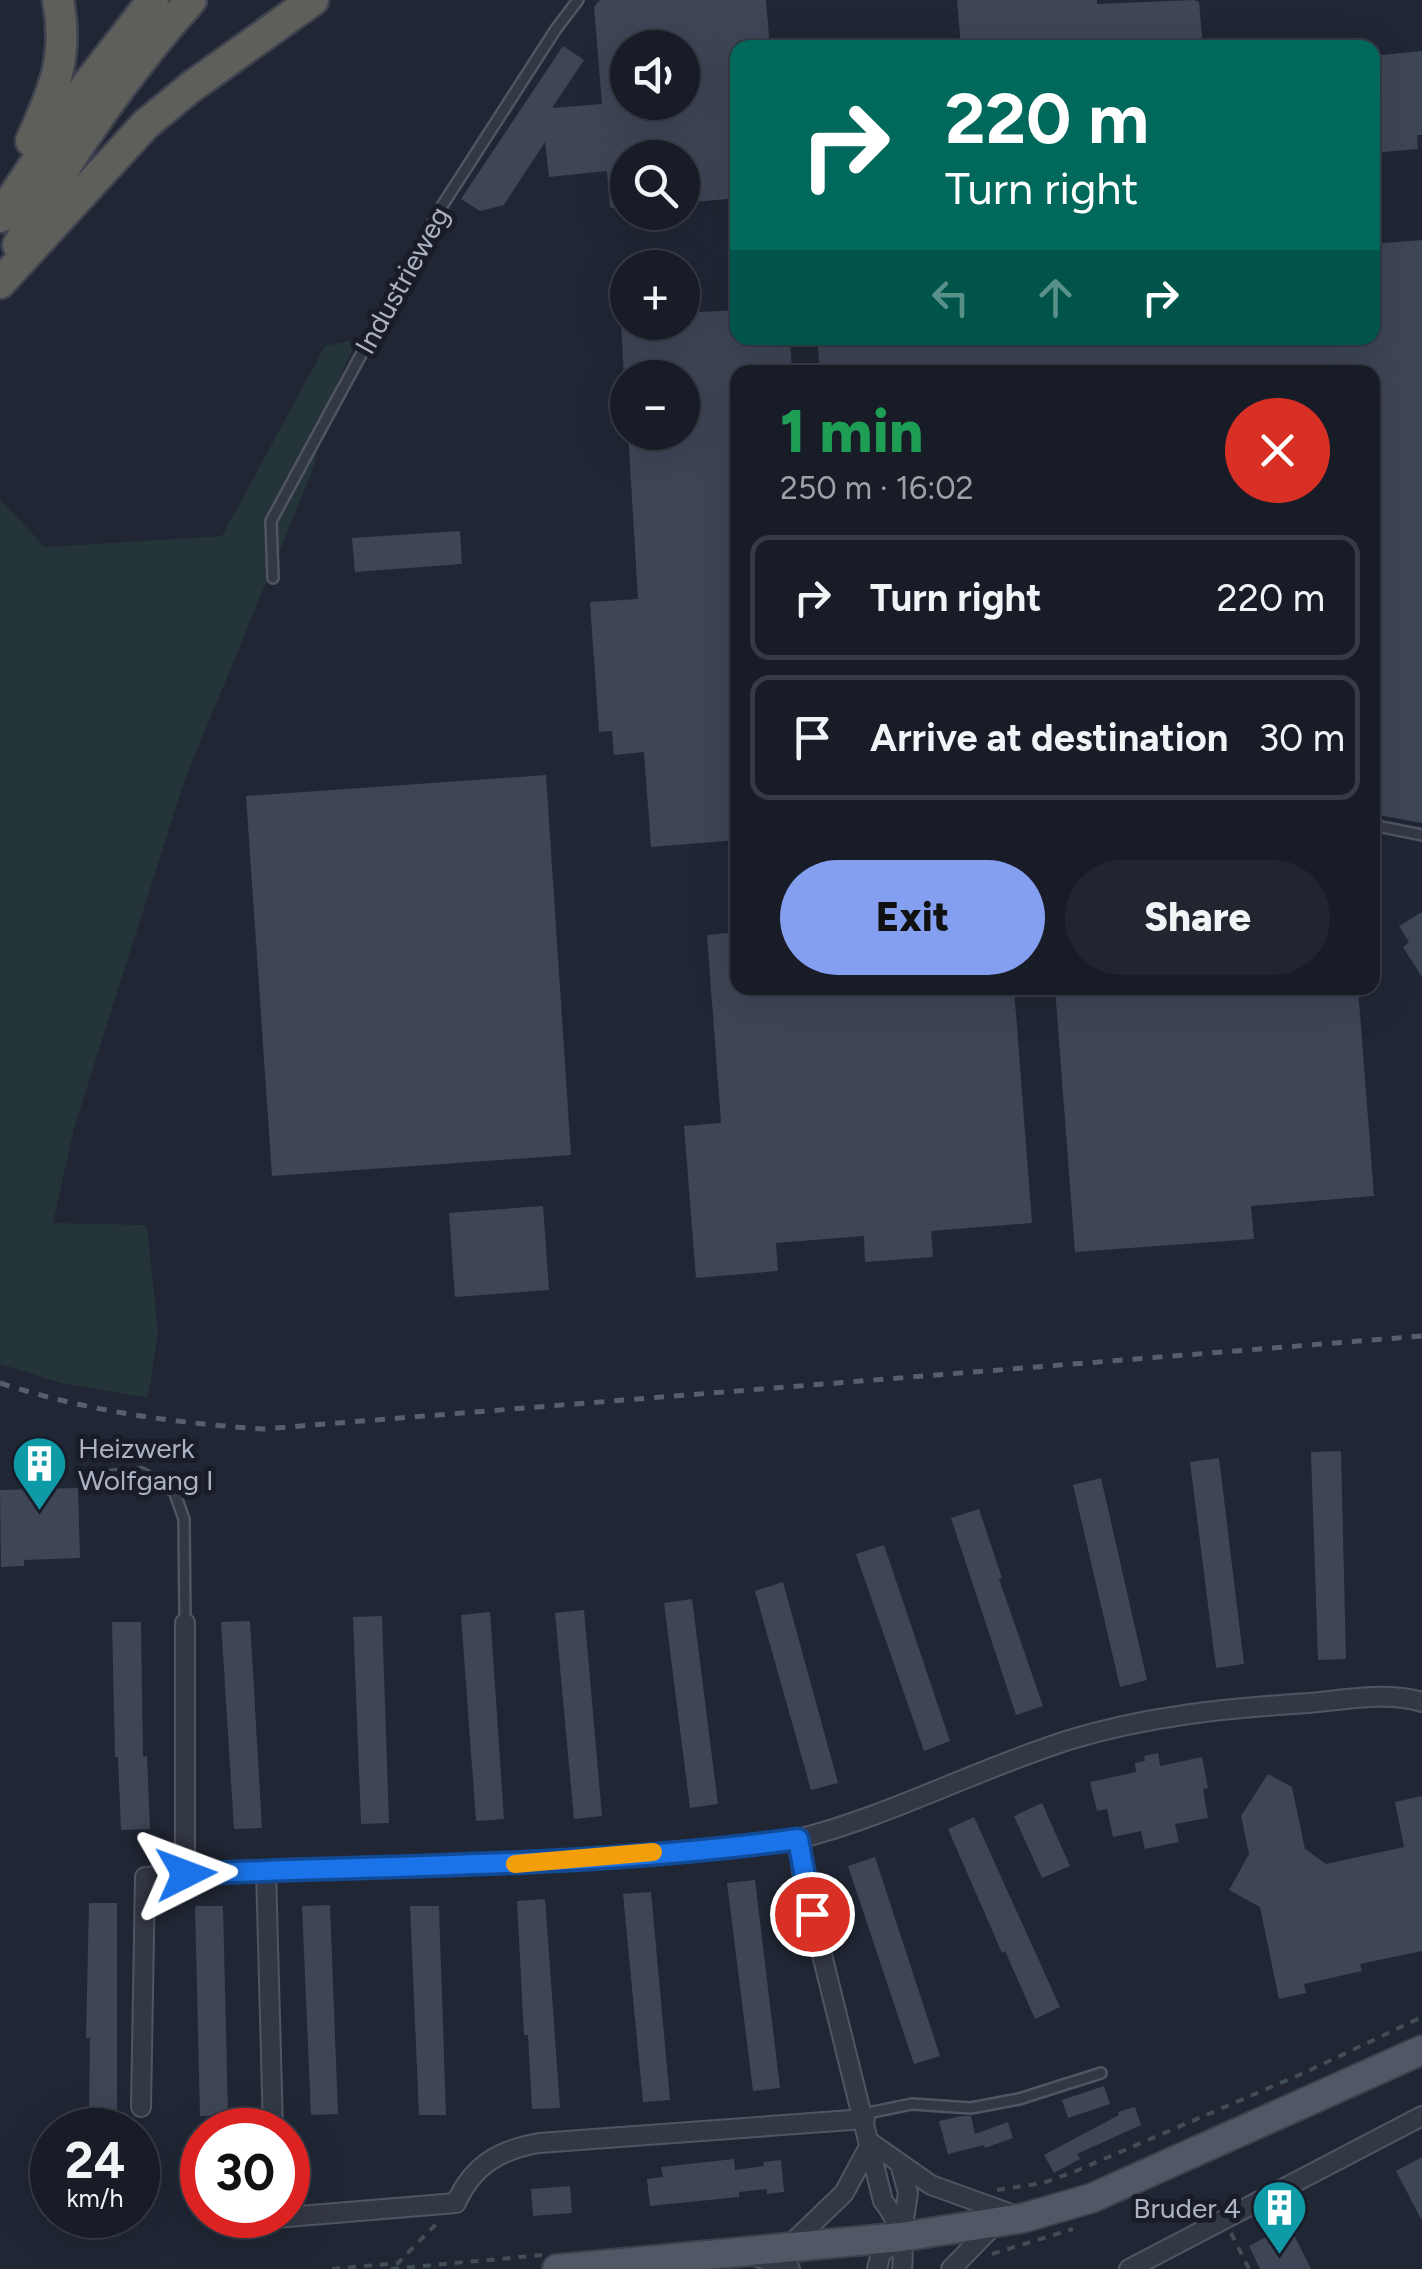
<!DOCTYPE html>
<html lang="en">
<head>
<meta charset="utf-8">
<style>
	body { margin:0; font-family:Figtree,sans-serif; background:#21252f; color:#f1f3f6; height:100vh; display:flex; flex-direction:column; font-size:38px; white-space:nowrap }
	* { box-sizing:border-box; margin:0 }
	p { font-size:32px; color:#9fa1a7 }
	.icon { flex:none; width:55px; height:55px; fill:none; stroke:currentColor; stroke-width:2; stroke-linecap:round; stroke-linejoin:round }
	.map { position:relative; flex:1; overflow:hidden }
	.details { position:absolute; left:730px; top:365px; width:650px; height:630px; display:flex; flex-direction:column; background:#181c27; border-radius:20px; box-shadow:0 10px 40px #0002,0 0 0 2px #363a44 }
	.details>* { flex:none }
	.guide { position:absolute; left:730px; top:40px; width:650px; height:305px; border-radius:20px; box-shadow:0 10px 40px #0002,0 0 0 2px #363a44; background:#00695c; color:#fff; overflow:hidden }
	.fabs { position:absolute; left:610px; top:30px; display:grid; gap:20px }
	.fabs a { display:grid; place-items:center; width:90px; height:90px; border-radius:50%; background:#181c27; box-shadow:0 10px 40px #0002,0 0 0 2px #363a44; font-size:50px }
	.speed { position:absolute; left:30px; top:2108px; display:flex; gap:20px; font-size:50px; font-weight:700; text-align:center }
	.speed>* { display:grid; place-content:center; width:130px; height:130px; border-radius:50%; background:#181c27; box-shadow:0 10px 40px #0002,0 0 0 2px #363a44; line-height:1 }
	.speed small { font-size:25px; font-weight:400 }
	.speed .limit { border:15px solid #d22; background:#fff; color:#111 }
	.pin { position:absolute; display:grid; place-items:center; width:85px; height:85px; color:#fff; margin:-42px; border:5px solid #fff; border-radius:50%; box-shadow:0 2px 10px #0007 }
	.me { position:absolute; width:110px; margin:-55px; rotate:87deg; stroke-linejoin:round; filter:drop-shadow(0 0 8px #0008) }
	.turn { display:flex; align-items:center; gap:35px; height:210px; padding:0 50px; font-size:45px }
	.turn .icon { width:130px; height:130px; stroke-width:2.5 }
	.turn b { display:block; font-size:70px; line-height:85px }
	.lanes { display:flex; align-items:center; height:95px; padding:0 50px; background:#0003; justify-content:center; gap:50px; direction:ltr }
	.lanes .off { opacity:.35 }
	.round { display:grid; place-items:center; flex:none; width:105px; height:105px; border-radius:52px; background:#21252f }
	.head { display:flex; align-items:center; justify-content:space-between; height:170px; padding:0 50px }
	h1 { font-size:60px; font-weight:800; line-height:75px; color:#1e9e55 }
	.primary-button { display:flex; gap:20px; margin-top:auto; padding:20px 50px }
	.primary-button a { flex:1; height:115px; border-radius:60px; background:#849ff0; color:#111; font-size:40px; font-weight:800; line-height:115px; text-align:center }
	.primary-button a+a { background:#21252f; color:#f1f3f6 }
	ul { padding:0; list-style:none }
	li { display:flex; align-items:center; gap:30px; height:125px; margin:0 20px 15px; padding:0 30px; border:5px solid #363a44; border-radius:20px }
	li div { flex:1 }
	li b { display:block; font-size:38px }
	li em { font-style:normal }
	.map>svg:first-child { display:block }
	.green { fill:#253438 }
	.building { fill:#3e4555; fill-rule:evenodd }
	.lines { fill:none; stroke-linecap:round; stroke-linejoin:round }
	.service-casing { stroke:#515563; stroke-width:14 }
	.minor-casing { stroke:#515563; stroke-width:22 }
	.primary-casing { stroke:#3d414e; stroke-width:32 }
	.trunk-casing { stroke:#3e424f; stroke-width:35 }
	.path { stroke:#414f54; stroke-width:4; stroke-dasharray:8 8; stroke-linecap:butt }
	.service { stroke:#333845; stroke-width:9 }
	.minor { stroke:#333845; stroke-width:18 }
	.primary { stroke:#515765; stroke-width:28 }
	.trunk { stroke:#5e5e5b; stroke-width:30 }
	.rail { stroke:#575e6d; stroke-width:5; stroke-dasharray:10 10; stroke-linecap:butt }
	.route-casing { stroke:#114b97; stroke-width:25 }
	.route { stroke:#1a73e8; stroke-width:18 }
	.slow { stroke:#f59e0b; stroke-width:18 }
	.labels { text-anchor:middle; dominant-baseline:central; stroke-width:10; stroke-linejoin:round; paint-order:stroke }
	.street-label { font-size:28px; fill:#adb2c2; stroke:#191d29 }
	.poi-label { font-size:28px; fill:#adb2c2; stroke:#191d29; text-anchor:start }
</style>
</head>
<body>
<div class="map">
<svg width="1422" height="2269" viewBox="0 0 1422 2269">
	<rect width="100%" height="100%" fill="#202634"/>
	<path class="green" d="M358 339C336 381 322 421 314 467L185 779 74 1128 53 1223 147 1225 158 1332 148 1398 61 1383 0 1364V499L45 547 222 536 325 346Z"/>
	<path class="building" d="M600 0H766L770 48H738V198L682 203V158H628V207L610 208 607 171 549 177 545 142 504 205 480 211 461 199 563 46 584 60 552 108 602 104 594 7ZM628 48H682V102H628Z
		M957 0H1097V4L1194 0 1199 2 1203 48H961Z
		M1422 51V135H1417L1418 149 1372 153V56Z
		M1422 240V823L1372 814V372H820L817 338H1372V244Z
		M738 310V338H790L792 372H738V840L651 847 644 752 614 755 612 731 599 732 590 602 638 599 628 432H682V378H624L621 322H682V313Z
		M460 531 462 564 355 572 352 538Z
		M546 775 571 1155 272 1176 246 796Z
		M1422 912V977L1403 947 1409 942 1399 926Z
		M738 932V988H1014L1032 1223 931 1231 933 1257 865 1262 864 1236 776 1243 778 1271 696 1278 684 1126 721 1123 707 935Z
		M1055 988H1358L1374 1196 1251 1206 1254 1239 1075 1252Z
		M543 1206 549 1290 455 1297 449 1213Z
		M1341 1451 1346 1659 1318 1660 1311 1452Z
		M1219 1458 1244 1664 1216 1668 1190 1462Z
		M1101 1478 1147 1680 1120 1687 1073 1485Z
		M78 1488 80 1558 24 1560V1566L1 1567 0 1490Z
		M979 1509 1002 1578 999 1579 1043 1706 1016 1715 951 1518Z
		M884 1545 950 1741 924 1751 856 1554Z
		M783 1582 838 1783 811 1790 755 1591Z
		M692 1599 718 1804 690 1808 664 1603Z
		M584 1610 602 1816 574 1819 555 1613Z
		M490 1612 504 1819 476 1821 461 1615Z
		M382 1616 389 1823 361 1824 353 1617Z
		M250 1621 262 1828 234 1829 221 1622Z
		M112 1622H141L143 1757 147 1756 150 1829 121 1830 118 1757H115Z
		M1158 1753 1160 1766 1202 1757 1208 1788 1203 1789 1208 1818 1175 1824 1179 1842 1145 1849 1141 1831 1113 1837 1107 1809 1097 1811 1090 1782 1136 1772 1135 1763 1145 1761 1144 1756Z
		M1268 1774 1292 1787 1305 1849 1326 1864 1404 1847 1395 1802 1422 1796V1951L1360 1964 1362 1971 1304 1984 1306 1993 1279 1999 1260 1907 1229 1890 1249 1854 1241 1816Z
		M1042 1803 1070 1866 1042 1878 1014 1816Z
		M974 1817 1060 2007 1035 2019 1005 1951 1002 1953 948 1829Z
		M875 1857 940 2056 914 2064 848 1866Z
		M755 1880 780 2088 753 2091 727 1883Z
		M651 1892 670 2100 643 2102 623 1894Z
		M545 1899 560 2108 532 2109 528 2035H524L517 1901Z
		M89 1903H117V2112H89L90 2038H86Z
		M330 1905 338 2114 311 2115 302 1906Z
		M195 1906H223L228 2115 200 2116Z
		M410 1906H439L446 2115H419Z
		M1104 2086 1110 2104 1068 2118 1062 2100Z
		M1135 2107 1141 2125 1077 2154 1080 2159 1054 2173 1044 2155 1119 2115 1118 2112Z
		M962 2116H971L975 2134 1008 2122 1013 2138 985 2148 984 2145 948 2154 939 2121Z
		M1422 2157V2221L1396 2171Z
		M734 2159 735 2170 764 2166 763 2162 781 2160 784 2192 767 2194V2189L739 2192V2197L650 2206 647 2179 663 2177 661 2167Z
		M570 2186 572 2213 533 2216 531 2189Z
		M1289 2225 1311 2269H1260L1249 2246Z"/>
	<g class="lines">
		<defs>
			<path id="service" d="M273 578 271 521 440 209 556 29 578 0
				M1372 825 1422 835
				M94 1477 141 1473 174 1491 184 1519 185 1623
				M863 2114 912 2104 971 2108 1019 2099 1101 2073"/>
			<path id="minor" d="M185 1623V1874L266 1870 273 2130
				M266 1870C443 1867 623 1864 798 1839
				M141 2107 145 1877 185 1874
				M871 2143 931 2185 1017 2216
				M900 2164 908 2193 902 2232
				M275 2215V2218L456 2203C473 2165 499 2150 539 2143L865 2119
				M788 2247 844 2193 871 2143
				M755 2256 790 2269
				M877 2269 881 2253 901 2238
				M902 2269C905 2243 899 2221 883 2201L803 1878 798 1839C892 1815 977 1769 1069 1740 1147 1716 1228 1708 1309 1703 1344 1700 1388 1691 1422 1702
				M951 2269 996 2223
				M1129 2269 1422 2116"/>
			<path id="primary" d="M557 2269 901 2237 1023 2218 1092 2198 1422 2050"/>
			<path id="trunk" d="M31 141C54 91 69 56 58 0
				M0 217 87 85 153 0
				M18 245C67 158 125 74 191 0
				M0 283 146 124 191 87 313 0"/>
		</defs>
		<use href="#service" class="service-casing"/>
		<use href="#minor" class="minor-casing"/>
		<use href="#primary" class="primary-casing"/>
		<use href="#trunk" class="trunk-casing"/>
		<path class="path" d="M997 2190 1043 2183 1076 2171 1306 2072 1422 2017
			M1231 2233 1249 2269
			M992 2254 1073 2229
			M332 2269 398 2263 439 2221
			M391 2269 542 2255"/>
		<use href="#service" class="service"/>
		<use href="#minor" class="minor"/>
		<use href="#primary" class="primary"/>
		<use href="#trunk" class="trunk"/>
		<path class="rail" d="M0 1383C86 1411 174 1423 263 1429L1422 1336"/>
	</g>
	<g class="lines">
		<defs>
			<path id="route" d="M186 1874C390 1865 595 1867 798 1839L812 1914"/>
		</defs>
		<use href="#route" class="route-casing"/>
		<use href="#route" class="route"/>
		<path class="slow" d="M515 1864 653 1852"/>
	</g>
	<defs>
		<symbol id="building-pin" viewBox="-11 -11 22 30"><path d="M0 17L-7.5 6A9.5 9.5 0 1 1 7.5 6Z" fill="#0f9aa8" stroke="#191d29"/><path d="M-4-6H4V6H1V3H-1V6H-4ZM-2.5-4.3h1.7v1.8h-1.7ZM.8-4.3h1.7v1.8H.8ZM-2.5-1h1.7V.8h-1.7ZM.8-1h1.7V.8H.8Z" fill="#fff"/></symbol>
	</defs>
	<g fill-rule="evenodd">
		<use href="#building-pin" x="8" y="1432" width="63" height="86"/>
		<use href="#building-pin" x="1248" y="2176" width="63" height="86"/>
	</g>
	<g class="labels">
		<g class="street-label">
			<text transform="translate(402 280) rotate(-61)">Industrieweg</text>
		</g>
		<g class="poi-label">
			<text x="78" y="1448">Heizwerk<tspan x="78" dy="32">Wolfgang I</tspan></text>
			<text x="1241" y="2208" text-anchor="end">Bruder 4</text>
		</g>
	</g>
</svg>
<div class="fabs">
<a><svg class="icon" aria-label="sound" viewBox="0 0 24 24"><path d="M4 9h4l5-4v14l-5-4H4zM17 9q2 3 0 6"/></svg></a>
<a><svg class="icon" aria-label="search" viewBox="0 0 24 24"><circle cx="10" cy="10" r="6"/><path d="M15 15l6 6"/></svg></a>
<a>+</a>
<a>−</a>
</div>
<div class="speed"><div>24<small>km/h</small></div><div class="limit">30</div></div>
<div class="pin" style="left:812px;top:1914px;background:#d93025"><svg class="icon" aria-label="arrive" viewBox="0 0 24 24"><path d="M6 21V4h12l-3 4 3 4H6"/></svg></div>
<svg class="me" style="left:186px;top:1874px" viewBox="-20 -20 40 40"><path d="M0-17L14 15 0 8-14 15z" fill="#1a73e8" stroke="#fff" stroke-width="4"/></svg>
<div class="guide">
<div class="turn"><svg class="icon" aria-label="right" viewBox="0 0 24 24"><path d="M7 20v-9h11M14 6l5 5-5 5"/></svg><div><b>220 m</b>Turn right</div></div>
<div class="lanes"><svg class="icon off" aria-label="left" viewBox="0 0 24 24"><path d="M17 20v-9H6M10 6l-5 5 5 5"/></svg><svg class="icon off" aria-label="ahead" viewBox="0 0 24 24"><path d="M12 20V5M6 11l6-6 6 6"/></svg><svg class="icon" aria-label="right" viewBox="0 0 24 24"><path d="M7 20v-9h11M14 6l5 5-5 5"/></svg></div>
</div>
<section class="details">
<div class="head"><div><h1>1 min</h1><p>250 m · 16:02</p></div><a class="round" style="background:#d93025;color:#fff"><svg class="icon" aria-label="close" viewBox="0 0 24 24"><path d="M6 6l12 12M18 6L6 18"/></svg></a></div>
<ul>
<li><svg class="icon" aria-label="right" viewBox="0 0 24 24"><path d="M7 20v-9h11M14 6l5 5-5 5"/></svg><div><b>Turn right</b></div><em>220 m</em></li>
<li><svg class="icon" aria-label="arrive" viewBox="0 0 24 24"><path d="M6 21V4h12l-3 4 3 4H6"/></svg><div><b>Arrive at destination</b></div><em>30 m</em></li>
</ul>
<div class="primary-button"><a>Exit</a><a>Share</a></div>
</section>
</div>
</body>
</html>
